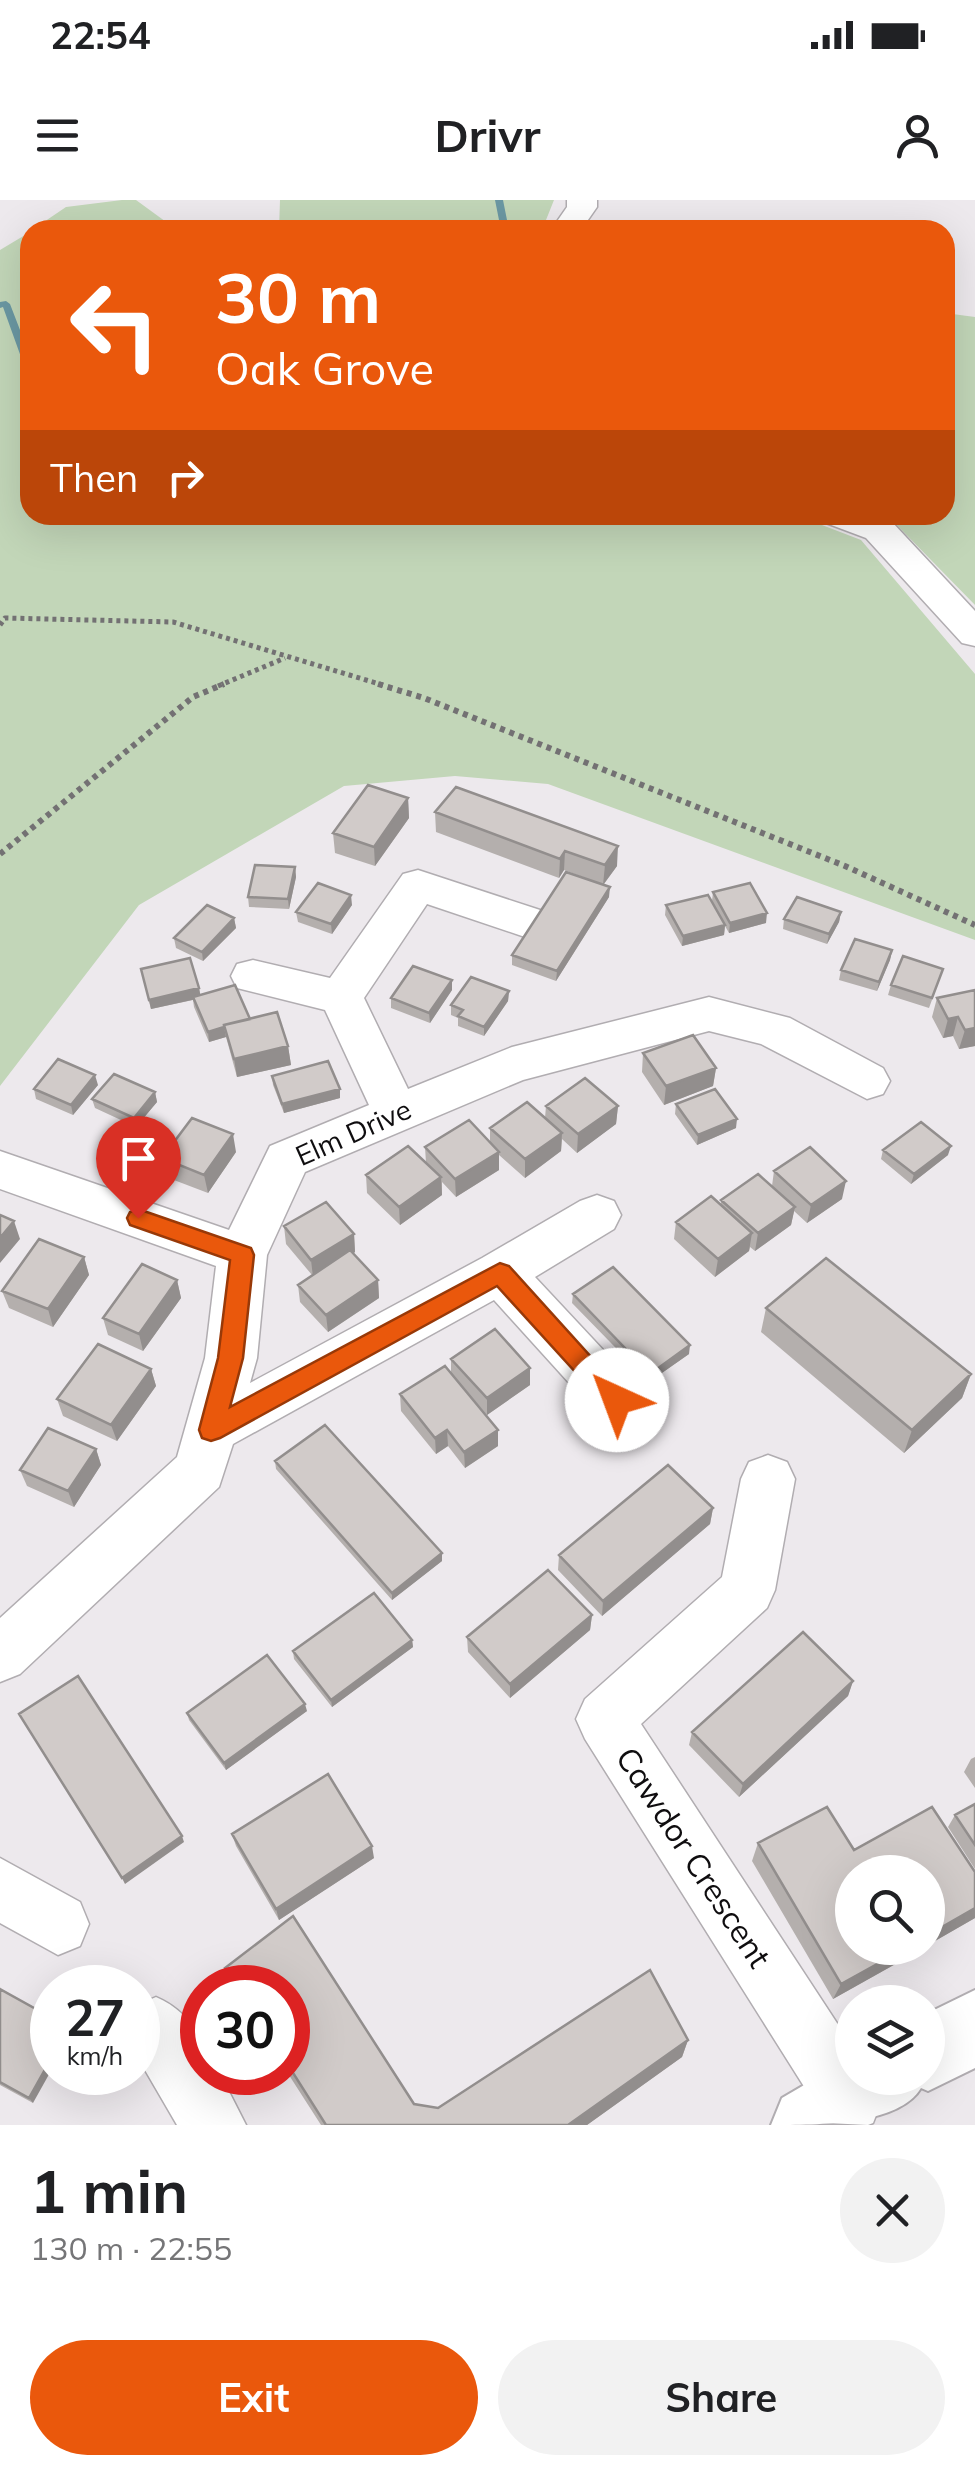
<!DOCTYPE html>
<html lang="en">
<head>
<meta charset="utf-8">
<style>
	body { margin:0; font-family:Mulish,sans-serif; background:#f2f2f2; color:#202124; height:100vh; display:flex; flex-direction:column; font-size:38px; white-space:nowrap }
	* { box-sizing:border-box; margin:0 }
	p { font-size:32px; color:#757577 }
	.icon { flex:none; width:55px; height:55px; fill:none; stroke:currentColor; stroke-width:2; stroke-linecap:round; stroke-linejoin:round }
	.map { position:relative; height:1925px; overflow:hidden }
	.panel { display:flex; flex-direction:column; background:#fff; flex:1 }
	.panel>* { flex:none }
	.banner { position:absolute; left:20px; top:20px; width:935px; height:305px; border-radius:30px; box-shadow:0 10px 40px #0002; background:#ea580c; color:#fff; overflow:hidden }
	.controls { position:absolute; left:835px; top:1655px; display:grid; gap:20px }
	.controls a { display:grid; place-items:center; width:110px; height:110px; border-radius:50%; background:#fff; box-shadow:0 10px 40px #0002; font-size:50px }
	.speed { position:absolute; left:30px; top:1765px; display:flex; gap:20px; font-size:50px; font-weight:700; text-align:center }
	.speed>* { display:grid; place-content:center; width:130px; height:130px; border-radius:50%; background:#fff; box-shadow:0 10px 40px #0002; line-height:1 }
	.speed small { font-size:25px; font-weight:400 }
	.speed .limit { border:15px solid #d22; background:#fff; color:#111 }
	.pin { position:absolute; display:grid; place-items:center; width:85px; height:85px; color:#fff; margin:-102px -42px; border-radius:50% 50% 50% 0; rotate:-45deg; box-shadow:0 0 10px #0007 }
	.pin .icon { rotate:45deg }
	.me { position:absolute; width:110px; margin:-55px; rotate:317deg; stroke-linejoin:round; filter:drop-shadow(0 0 8px #0008) }
	.turn { display:flex; align-items:center; gap:35px; height:210px; padding:0 30px; font-size:45px }
	.turn .icon { width:130px; height:130px; stroke-width:2.5 }
	.turn b { display:block; font-size:70px; line-height:85px }
	.then { display:flex; align-items:center; height:95px; padding:0 30px; background:#0003; gap:20px; font-size:38px }
	.round { display:grid; place-items:center; flex:none; width:105px; height:105px; border-radius:52px; background:#f2f2f2 }
	.headline { display:flex; align-items:center; justify-content:space-between; height:170px; padding:0 30px }
	h1 { font-size:60px; font-weight:700; line-height:75px }
	.action { display:flex; gap:20px; margin-top:auto; padding:20px 30px }
	.action a { flex:1; height:115px; border-radius:60px; background:#ea580c; color:#fff; font-size:40px; font-weight:700; line-height:115px; text-align:center }
	.action a+a { background:#f2f2f2; color:#202124 }
	.status { display:flex; justify-content:space-between; align-items:center; height:70px; padding:0 50px; background:#fff; direction:ltr }
	.status svg { height:28px; fill:currentColor }
	header { display:flex; justify-content:space-between; align-items:center; height:130px; padding:0 30px; background:#fff; font-size:45px; font-weight:700 }
	.map>svg:first-child { display:block }
	.green { fill:#c2d6b8 }
	.lines { fill:none; stroke-linecap:round; stroke-linejoin:round }
	.stream { fill:#6b98a3; fill-rule:evenodd }
	.minor-casing { stroke:#b1adb1; stroke-width:3 }
	.major-casing { stroke:#b1adb1; stroke-width:4 }
	.path-far1 { stroke:#737173; stroke-width:5; stroke-dasharray:4 4; stroke-linecap:butt }
	.path { stroke:#737173; stroke-width:6; stroke-dasharray:5 5; stroke-linecap:butt }
	.minor { fill:#fff; fill-rule:evenodd }
	.major { fill:#fff; fill-rule:evenodd }
	.wall { fill:#b4afad }
	.shaded-wall { fill:#928e8d }
	.building { fill:#d1cbc9; stroke:#928e8d; stroke-width:2.5 }
	.route { fill:#ea580c; stroke:#983908; stroke-width:2.5 }
	.labels { text-anchor:middle; dominant-baseline:central; stroke-width:8; stroke-linejoin:round; paint-order:stroke }
	.street-label { font-size:28px; fill:#0f0d0f; stroke:#fff }
	.near-street-label { font-size:32px; fill:#0f0d0f; stroke:#fff }
</style>
</head>
<body>
<div class="status"><b>22:54</b><svg viewBox="0 0 49 12"><path d="M0 12V9h3v3zM5 12V6h3v6zM10 12V3h3v9zM15 12V0h3v12zM26 1h20v11H26zM47 4h2v5h-2z"/></svg></div>
<header><svg class="icon" aria-label="menu" viewBox="0 0 24 24"><path d="M4 6h16M4 12h16M4 18h16"/></svg>Drivr<svg class="icon" aria-label="person" viewBox="0 0 24 24"><circle cx="12" cy="8" r="4"/><path d="M4 21q1-7 8-7t8 7"/></svg></header>
<div class="map">
<svg width="975" height="1925" viewBox="0 0 975 1925">
	<rect width="100%" height="100%" fill="#ede9ed"/>
	<path class="green" d="M122 0H136L173 27 32 30 66 7Z
		M280 0H554L542 30H279Z
		M30 32V315H796L861 340 975 474V740L548 584 455 576 344 586 139 705 0 886V50Z
		M945 113 975 117V405L887 315H945Z"/>
	<g class="lines">
		<path class="stream" d="M495 0H503L509 30H501Z
			M6 101 10 104 30 156V163L21 157 3 107 0 108V102Z"/>
		<defs>
			<path id="minor" d="M567 0H597V7L581 30H551L567 7Z
				M821 315H872L892 322 975 411V446L962 443 866 338 826 323Z
				M418 670 540 710 547 721 540 732 525 737 427 704 364 798 408 889 512 847 709 797 790 818 883 868 890 881 883 894 867 899 761 844 709 831 523 880 305 972 267 1055 257 1158 250 1183 482 1058 580 1001 597 995 614 1001 621 1015 614 1029 535 1077 635 1184 643 1200 635 1216 617 1223 599 1216 494 1100 233 1244 219 1287 20 1474 0 1482V1418L177 1257 205 1158 216 1066 0 989V951L229 1030 270 946 369 905 325 810 237 788 231 776 237 764 253 760 330 778 403 674Z
				M768 1255 787 1262 795 1279 775 1390 767 1408 641 1524 852 1846V1878H873L882 1900 873 1923 868 1925 827 1923 585 1539 576 1519 585 1499 722 1377 741 1279 749 1262Z
				M0 1658 80 1702 89 1724 80 1746 58 1755 0 1723Z
				M156 1797C190 1812 202 1836 202 1872H219L246 1925H177L138 1858V1805Z"/>
			<path id="major" d="M975 1790V1868L928 1891 921 1888C899 1925 819 1925 771 1925L782 1898 852 1857V1878H928V1813Z"/>
		</defs>
		<use href="#minor" class="minor-casing"/>
		<use href="#major" class="major-casing"/>
		<path class="path-far1" d="M0 425 5 418 173 422 386 486
			M218 486 285 458"/>
		<path class="path" d="M378 484 424 498 845 666 975 725
			M0 654 193 497 224 484"/>
		<use href="#minor" class="minor"/>
		<use href="#major" class="major"/>
	</g>
	<path class="wall" d="M408 598 409 618 375 666 335 653 333 633Z
		M435 612 617 666 604 684 609 697 556 781 512 765V755L591 680 564 670 559 678 436 632Z
		M295 667 296 677 289 709 249 707 248 697Z
		M713 692 766 723 729 733 725 726 724 735 682 746 665 715 666 705 712 701Z
		M352 705 332 734 298 722 296 712Z
		M841 712 839 722 827 744 783 729 784 719Z
		M234 718 236 728 203 761 176 748 174 738Z
		M892 750 890 760 877 791 839 780 841 770Z
		M940 778 929 808 888 795 891 785Z
		M143 779 199 788 200 795 250 819 288 846 291 865 237 877 226 837 209 842 194 807 193 800 151 809Z
		M452 780V790L430 823 391 808V798Z
		M975 790V846L959 849 953 836 943 838 932 817 937 798Z
		M509 791 508 801 484 836 458 826V818L451 815V805Z
		M643 853 716 868 713 886 664 905 642 872Z
		M272 876 340 889V898L284 913 273 885Z
		M98 885 73 915 36 899 34 889Z
		M155 892 157 902 136 927 95 908 92 899Z
		M676 904 736 928 697 945 675 914Z
		M546 906H618L616 924 577 953 562 939 561 951 525 978 499 955V970L456 997 442 982V995L400 1025 367 993 366 975 426 963 425 947 490 942V928L545 918Z
		M883 950 948 955 911 984 881 959Z
		M236 952 208 993 166 977 162 958Z
		M774 971 842 999 807 1023 794 1011 791 1025 755 1051 750 1047 749 1051 715 1077 674 1039 676 1022 721 1005V1000L772 986Z
		M284 1026 354 1034 355 1052 353 1054 378 1080 379 1098 328 1132 300 1102 298 1085 312 1075 286 1044Z
		M84 1057 89 1075 53 1127 9 1108 2 1091Z
		M177 1080 181 1098 143 1151 108 1135 103 1118Z
		M573 1094 689 1154 649 1182 572 1103Z
		M766 1108 971 1174 962 1198 904 1253 761 1132Z
		M451 1159 530 1185 487 1215 465 1190 498 1246 465 1268 448 1246 436 1254 401 1211 400 1194 451 1174Z
		M151 1169 156 1186 117 1241 63 1216 57 1199Z
		M96 1249 101 1265 74 1307 27 1286 20 1270Z
		M275 1261 442 1353V1361L392 1400 276 1269Z
		M713 1308 710 1324 602 1416 558 1370 559 1355Z
		M592 1415 590 1430 510 1498 468 1452 467 1437Z
		M412 1440 413 1447 332 1507 294 1459 293 1451Z
		M853 1481 848 1496 739 1597 689 1545 692 1532Z
		M307 1511 226 1570 189 1520 187 1513Z
		M975 1557V1588L964 1572 971 1559Z
		M975 1604V1669L948 1627 955 1615Z
		M827 1607 854 1650 932 1607 975 1672V1718L928 1745V1672H852V1748H924L833 1799 752 1661 758 1643Z
		M232 1634 374 1658 279 1720 236 1646Z
		M293 1716 414 1904 438 1908 650 1770 688 1840 682 1857 587 1925H321L287 1872 288 1788H233L225 1768Z
		M0 1789 33 1903 0 1885Z"/>
	<path class="shaded-wall" d="M408 598 409 618 375 666 374 647Z
		M618 646 617 666 603 685 605 665Z
		M565 651 564 670 559 678 560 659Z
		M295 667 296 677 289 709 288 699Z
		M610 687 609 697 556 781 557 771Z
		M351 695 352 705 332 734 331 724Z
		M841 712 839 722 827 744 829 734Z
		M767 713 766 723 729 733 730 723Z
		M234 718 236 728 203 761 202 752Z
		M725 725 724 735 682 746 683 736Z
		M892 750 890 760 877 791 879 782Z
		M452 780V790L430 823 429 813Z
		M199 788 201 798 151 809 149 800Z
		M509 791 508 801 484 836V827Z
		M958 817 953 836 943 838 948 819Z
		M224 827 226 837 209 842 208 832Z
		M975 828V846L959 849 965 830Z
		M288 846 291 865 237 877 234 859Z
		M716 868 713 886 664 905 666 886Z
		M95 875 98 885 73 915 71 905Z
		M340 889V898L284 913 282 904Z
		M155 892 157 902 136 927 134 918Z
		M618 906 616 924 577 953 578 934Z
		M737 919 736 928 697 945 698 935Z
		M562 933 561 951 525 978V959Z
		M233 934 236 952 208 993 204 975Z
		M951 946 948 955 911 984 914 974Z
		M499 952V970L456 997 455 979Z
		M441 977 442 995 400 1025 399 1007Z
		M846 981 842 999 807 1023 811 1005Z
		M795 1007 791 1025 755 1051 758 1033Z
		M14 1021 20 1039 0 1063V1038Z
		M752 1033 749 1051 715 1077 718 1059Z
		M354 1034 355 1052 313 1077 311 1060Z
		M84 1057 89 1075 53 1127 48 1109Z
		M177 1080 181 1098 143 1151 139 1134Z
		M378 1080 379 1098 328 1132 326 1115Z
		M690 1145 689 1154 649 1182 650 1174Z
		M530 1168V1185L487 1215V1198Z
		M151 1169 156 1186 117 1241 111 1225Z
		M971 1174 962 1198 904 1253 912 1230Z
		M447 1230 448 1246 436 1254 435 1238Z
		M498 1230V1246L465 1268 464 1252Z
		M96 1249 101 1265 74 1307 68 1291Z
		M713 1308 710 1324 602 1416 603 1401Z
		M442 1353V1361L392 1400V1393Z
		M592 1415 590 1430 510 1498V1484Z
		M412 1440 413 1447 332 1507 331 1500Z
		M853 1481 848 1496 739 1597 743 1584Z
		M305 1504 307 1511 226 1570 224 1563Z
		M182 1636 184 1642 125 1684 122 1678Z
		M372 1646 374 1658 279 1720 276 1709Z
		M975 1708V1718L928 1745V1735Z
		M906 1748H924L833 1799 841 1784Z
		M688 1840 682 1857 587 1925H568Z
		M52 1857V1869L33 1903 29 1898Z"/>
	<path class="building" d="M368 585 408 598 374 647 333 633Z
		M456 587 618 646 605 665 565 651 560 659 435 612Z
		M255 665 295 667 288 699 248 697Z
		M566 672 610 687 557 771 512 755Z
		M318 683 351 695 331 724 296 712Z
		M750 683 767 713 730 723 713 692Z
		M708 695 725 725 683 736 666 705Z
		M797 697 841 712 829 734 784 719Z
		M207 705 234 718 202 752 174 738Z
		M855 739 892 750 879 782 841 770Z
		M903 756 943 769 932 798 891 785Z
		M190 758 199 788 149 800 141 769Z
		M413 766 452 780 429 813 391 798Z
		M471 777 509 791 484 827 458 816 463 810 451 805Z
		M235 785 250 819 224 825V827L208 832 193 797Z
		M975 790V828L965 830 958 817 948 819 937 798Z
		M277 812 288 846 234 859 224 825Z
		M693 835 716 868 666 886 643 853Z
		M58 859 95 875 71 905 34 889Z
		M328 861 340 889 282 904 272 876Z
		M114 874 155 892 134 918 92 899Z
		M585 878 618 906 578 934 546 906Z
		M715 889 737 919 698 935 676 904Z
		M527 902 562 933 525 959 490 928Z
		M192 918 233 934 204 975 162 958Z
		M469 920 499 952 455 979 425 947Z
		M921 922 951 946 914 974 883 950Z
		M408 946 441 977 399 1007 366 975Z
		M810 947 846 981 811 1005 774 971Z
		M758 974 795 1007 758 1033 721 1000Z
		M711 996 752 1033 718 1059 676 1022Z
		M326 1002 354 1034 311 1060 284 1026Z
		M0 1015 14 1021 0 1038Z
		M39 1039 84 1057 48 1109 2 1091Z
		M350 1050 378 1080 326 1115 298 1085Z
		M826 1058 971 1174 912 1230 766 1108Z
		M142 1064 177 1080 139 1134 103 1118Z
		M613 1067 690 1145 650 1174 573 1094Z
		M495 1129 530 1168 487 1198 451 1159Z
		M98 1144 151 1169 111 1225 57 1199Z
		M445 1166 498 1230 464 1252 447 1230 435 1238 400 1194Z
		M325 1225 442 1353 392 1393 275 1261Z
		M48 1228 96 1249 68 1291 20 1270Z
		M668 1265 713 1308 603 1401 559 1355Z
		M548 1370 592 1415 510 1484 467 1437Z
		M374 1393 412 1440 331 1500 293 1451Z
		M803 1432 853 1481 743 1584 692 1532Z
		M267 1455 305 1504 224 1563 187 1513Z
		M78 1476 182 1636 122 1678 19 1514Z
		M328 1574 372 1646 276 1709 232 1634Z
		M975 1604V1645L955 1615Z
		M827 1607 854 1650 932 1607 975 1672V1708L928 1735V1672H852V1748H906L841 1784 758 1643Z
		M293 1716 414 1904 438 1908 650 1770 688 1840 568 1925H326L288 1865V1788H238L225 1768Z
		M0 1789 52 1818V1857L29 1898 0 1882Z"/>
	<path class="route" d="M138 1009 251 1048 254 1055 243 1158 230 1207 500 1063 509 1066 630 1200 626 1208 617 1211 608 1208 497 1086 220 1238 211 1241 202 1238 199 1230 218 1158 230 1060 130 1025 127 1018 130 1012Z"/>
	<g class="labels">
		<g class="street-label">
			<text transform="translate(353 932) rotate(-24)">Elm Drive</text>
		</g>
		<g class="near-street-label">
			<text transform="translate(694 1657) rotate(57)">Cawdor Crescent</text>
		</g>
	</g>
</svg>
<div class="controls">
<a><svg class="icon" aria-label="search" viewBox="0 0 24 24"><circle cx="10" cy="10" r="6"/><path d="M15 15l6 6"/></svg></a>
<a><svg class="icon" aria-label="layers" viewBox="0 0 24 24"><path d="M12 4l9 5-9 5-9-5zM3 14l9 5 9-5"/></svg></a>
</div>
<div class="speed"><div>27<small>km/h</small></div><div class="limit">30</div></div>
<div class="pin" style="left:138px;top:1018px;background:#d93025"><svg class="icon" aria-label="arrive" viewBox="0 0 24 24"><path d="M6 21V4h12l-3 4 3 4H6"/></svg></div>
<svg class="me" style="left:617px;top:1200px" viewBox="-20 -20 40 40"><circle r="19" fill="#fff"/><path d="M0-13L10 11 0 6-10 11z" fill="#ea580c"/></svg>
<div class="banner">
<div class="turn"><svg class="icon" aria-label="left" viewBox="0 0 24 24"><path d="M17 20v-9H6M10 6l-5 5 5 5"/></svg><div><b>30 m</b>Oak Grove</div></div>
<div class="then">Then<svg class="icon" aria-label="right" viewBox="0 0 24 24"><path d="M7 20v-9h11M14 6l5 5-5 5"/></svg></div>
</div>
</div>
<section class="panel">
<div class="headline"><div><h1>1 min</h1><p>130 m · 22:55</p></div><a class="round"><svg class="icon" aria-label="close" viewBox="0 0 24 24"><path d="M6 6l12 12M18 6L6 18"/></svg></a></div>
<div class="action"><a>Exit</a><a>Share</a></div>
</section>
</body>
</html>
